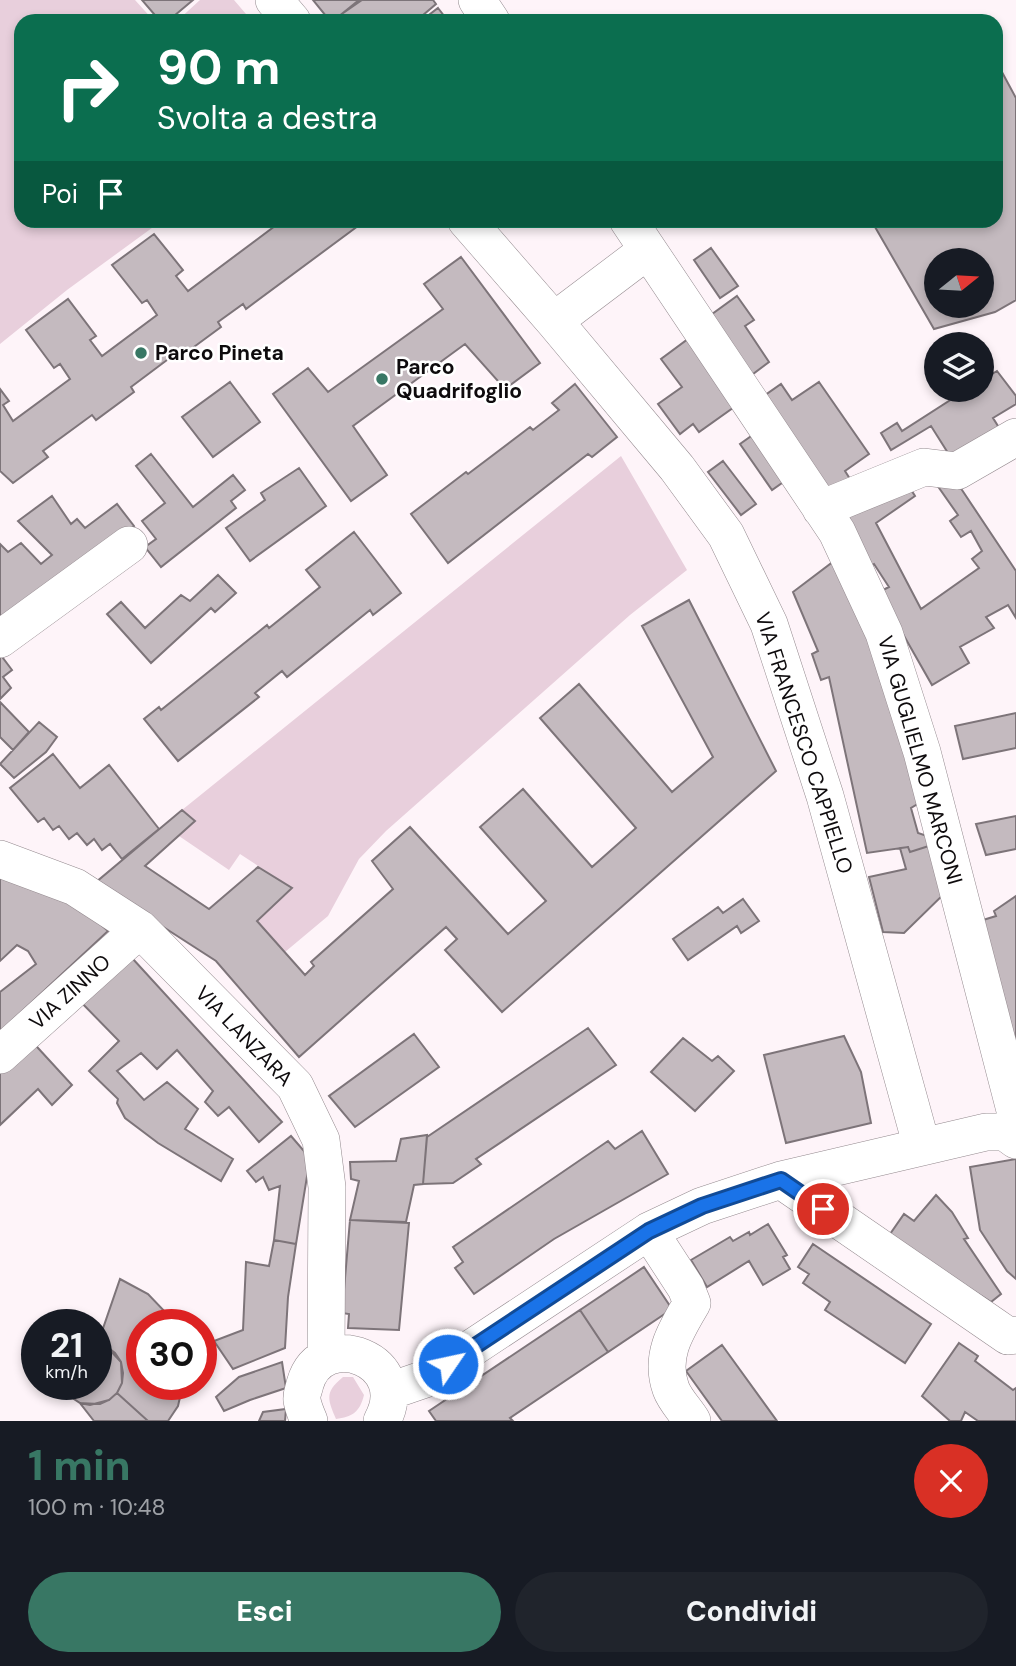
<!DOCTYPE html>
<html lang="it">
<head>
<meta charset="utf-8">
<style>
	body { margin:0; font-family:"DM Sans",sans-serif; background:#20242c; color:#f1f3f6; height:100vh; display:flex; flex-direction:column; font-size:26px; white-space:nowrap }
	* { box-sizing:border-box; margin:0 }
	p { font-size:23px; color:#9ea1a6 }
	.icon { flex:none; width:38px; height:38px; fill:none; stroke:currentColor; stroke-width:2; stroke-linecap:round; stroke-linejoin:round }
	.map { position:relative; height:1421px; overflow:hidden }
	.side { display:flex; flex-direction:column; background:#171b24; flex:1 }
	.side>* { flex:none }
	.hud { position:absolute; left:14px; top:14px; width:989px; height:214px; border-radius:21px; box-shadow:0 4px 10px #0003; background:#0b6e4f; color:#fff; overflow:hidden }
	.needle { width:46px; rotate:72deg }
	.fabs { position:absolute; left:924px; top:248px; display:grid; gap:14px }
	.fabs a { display:grid; place-items:center; width:70px; height:70px; border-radius:50%; background:#171b24; box-shadow:0 4px 10px #0003; font-size:35px }
	.speed { position:absolute; left:21px; top:1309px; display:flex; gap:14px; font-size:35px; font-weight:700; text-align:center }
	.speed>* { display:grid; place-content:center; width:91px; height:91px; border-radius:50%; background:#171b24; box-shadow:0 4px 10px #0003; line-height:1 }
	.speed small { font-size:18px; font-weight:400 }
	.speed .limit { border:10px solid #d22; background:#fff; color:#111 }
	.pin { position:absolute; display:grid; place-items:center; width:60px; height:60px; color:#fff; margin:-30px; border:4px solid #fff; border-radius:50%; box-shadow:0 2px 7px #0007 }
	.me { position:absolute; width:77px; margin:-38px; rotate:56deg; stroke-linejoin:round; filter:drop-shadow(0 0 5px #0008) }
	.turn { display:flex; align-items:center; gap:24px; height:147px; padding:0 28px; font-size:32px }
	.turn .icon { width:91px; height:91px; stroke-width:2.5 }
	.turn b { display:block; font-size:49px; line-height:60px }
	.then { display:flex; align-items:center; height:66px; padding:0 28px; background:#0003; gap:14px; font-size:26px }
	.round { display:grid; place-items:center; flex:none; width:74px; height:74px; border-radius:37px; background:#20242c }
	.summary { display:flex; align-items:center; justify-content:space-between; height:119px; padding:0 28px }
	h1 { font-size:42px; font-weight:800; line-height:52px; color:#387764 }
	.cta { display:flex; gap:14px; margin-top:auto; padding:14px 28px }
	.cta a { flex:1; height:80px; border-radius:42px; background:#387764; color:#fff; font-size:28px; font-weight:800; line-height:80px; text-align:center }
	.cta a+a { background:#20242c; color:#f1f3f6 }
	.map>svg:first-child { display:block }
	.green { fill:#e8cfdc }
	.building { fill:#c4babf; stroke:#7d7479; stroke-width:2; fill-rule:evenodd }
	.lines { fill:none; stroke-linecap:round; stroke-linejoin:round }
	.minor-casing { stroke:#948a8f; stroke-width:38 }
	.minor { stroke:#fff; stroke-width:37 }
	.route-casing { stroke:#114b97; stroke-width:18 }
	.route { stroke:#1a73e8; stroke-width:12 }
	.poi-dot { fill:#387764; stroke:#fff; stroke-width:2.5 }
	.labels { text-anchor:middle; dominant-baseline:central; stroke-width:5; stroke-linejoin:round; paint-order:stroke }
	.poi-label { font-size:21px; font-weight:bold; fill:#0e0b0d; stroke:#fff; text-anchor:start }
	.street-label { font-size:21px; fill:#0e0b0d; stroke:#fff }
</style>
</head>
<body>
<div class="map">
<svg width="1016" height="1421" viewBox="0 0 1016 1421">
	<rect width="100%" height="100%" fill="#fef4f9"/>
	<path class="green" d="M0 0H135L154 21H21V220H152L156 225 67 290 0 344Z
		M200 0H234L252 21H177Z
		M621 456 687 570 630 615 386 831 359 859 328 916 285 952 257 921 292 888 240 854 229 870 179 836 194 822 182 810Z
		M343 1377H353L364 1395C360 1412 352 1417 336 1419 327 1398 325 1392 343 1377Z"/>
	<path class="building" d="M142 0H193L168 21H160Z
		M313 0H359L333 21H330Z
		M362 0H433L436 4 416 21H338L336 18Z
		M438 8 448 21H421Z
		M996 61 1016 98V300L995 312 934 329 871 220H996ZM936 261H982V306H936Z
		M283 220H366L246 309 243 304 218 322 221 327 183 355 179 351 131 387 134 392 96 420 92 415 43 451 48 457 13 483 0 471V389L9 401 3 405 13 421 70 379 60 364 54 368 26 330 68 299 96 336 90 340 102 356 157 315 147 300 142 303 112 265 154 234 183 270 176 276 188 291Z
		M711 248 738 286 720 298 694 260Z
		M461 257 540 363 505 389 465 344 353 426 387 475 351 501 273 394 308 368 328 392 443 309 424 284Z
		M737 296 754 320 745 326 769 362 749 377 708 317Z
		M688 339 737 405 699 432 693 424 680 434 658 404 682 387 661 359Z
		M997 371 1016 396V404L993 418 1003 434 955 464 931 426 891 450 881 433 897 423 902 431 966 390H982V380Z
		M230 382 260 422 213 457 182 417Z
		M819 382 869 454 845 471 857 490 833 500 761 398 781 384 792 400Z
		M575 384 617 437 592 457 588 454 448 563 411 514 466 472 468 474 530 427 533 430 559 410 552 403Z
		M757 432 789 478 772 490 740 444Z
		M151 454 193 507 233 475 245 490 231 501 236 508 161 567 145 547 156 539 142 521 165 503 136 466Z
		M723 461 756 504 741 515 708 472Z
		M299 468 326 506 250 561 226 528 265 500 261 493Z
		M952 475 1016 571V618L1008 605 986 617 994 628 960 647 969 663 932 685 879 592 889 587 874 564 863 570 836 509 905 480 915 496 876 523 921 609 979 568 972 559 982 551 971 531 961 537 950 521 958 515 937 485Z
		M52 496 71 524 77 519 85 528 117 504 134 526 0 624V544L8 552 21 543 41 564 52 555 18 521Z
		M354 532 401 593 373 615 370 610 287 677 282 671 255 693 259 697 178 761 144 719 159 707 161 710 267 625 269 628 320 587 306 570Z
		M842 555 926 799 911 808 918 833 933 838 935 844 910 852 908 847 867 853 829 677 821 680 812 654 818 651 793 592Z
		M218 575 236 593 215 612 211 608 151 663 107 614 121 602 145 628 181 595 190 601Z
		M689 600 776 771 502 1012 445 950 457 939 446 927 299 1057 216 961 95 883 182 810 195 821 145 866 209 909 258 867 292 888 257 921 305 975 314 966 311 962 393 889 372 861 410 827 508 934 546 901 480 827 523 789 592 867 636 828 540 718 579 684 672 792 713 757 642 626Z
		M0 654 12 670 3 677 11 688 0 699Z
		M0 702 29 732 13 750 0 737Z
		M1016 713V748L963 759 955 726Z
		M39 722 57 737 46 752 14 778 0 764Z
		M53 754 80 788 109 765 159 829 122 859 110 844 102 850 94 839 87 845 77 833 69 839 59 826 53 830 44 818 38 822 10 788Z
		M1016 816V849L986 855 976 824Z
		M935 844 948 890 904 933 883 932 869 877 906 869 900 848 908 847 910 852Z
		M0 877 75 901 108 931 0 1032V992L36 964 28 951 17 945 0 961Z
		M1016 896V1086L970 924 996 916 994 911Z
		M743 899 759 921 741 933 737 926 688 960 673 939 718 907 723 913Z
		M122 947 282 1122 259 1142 229 1107 218 1116 205 1102 213 1091 177 1050 157 1069 141 1053 117 1071 144 1100 167 1082 198 1109 185 1129 233 1159 221 1181 158 1143 125 1118 117 1103 118 1099 89 1071 119 1041 73 994Z
		M588 1028 616 1065 476 1159 481 1164 453 1183 423 1184 427 1137Z
		M414 1034 439 1067 355 1127 329 1096Z
		M27 1036 72 1085 52 1105 38 1089 0 1125V1060Z
		M844 1036 861 1072 871 1123 786 1143 764 1055Z
		M683 1038 712 1061 718 1056 734 1071 695 1111 651 1072Z
		M642 1131 668 1174 554 1239 474 1294 455 1268 463 1262 453 1247 608 1141 615 1149Z
		M427 1135 423 1184 414 1185 406 1222 350 1220 359 1181 351 1179 350 1162 396 1161 401 1139Z
		M291 1136 310 1158 296 1244 274 1240 280 1186 269 1190 263 1177 256 1182 247 1171Z
		M1016 1159V1279L1007 1271 980 1230 970 1167Z
		M936 1195 952 1212 968 1238 964 1239 1001 1294 991 1302 888 1237 904 1214 914 1221Z
		M350 1220 409 1223 399 1330 348 1328 349 1314 342 1313Z
		M768 1224 787 1255 783 1257 790 1269 763 1285 749 1261 707 1287 691 1260 730 1237 733 1241 749 1232 750 1235Z
		M274 1240 296 1244 288 1297 285 1348 233 1369 214 1341 243 1330 246 1262 269 1266Z
		M813 1244 931 1324 905 1363 825 1310 830 1302 803 1283 809 1274 798 1267Z
		M644 1267 672 1309 608 1352 580 1310Z
		M120 1279 148 1294 169 1316 173 1325H142V1384H183L178 1406 168 1421H148L117 1393 122 1383 121 1362 107 1347 98 1343Z
		M580 1310 608 1352 510 1418 513 1421H436L429 1411Z
		M96 1343 107 1347 115 1353 121 1362 123 1373 122 1383 117 1393 109 1400 90 1405 80 1403 71 1397 63 1384H96Z
		M959 1343 978 1356 975 1361 1013 1390 1016 1388V1421H978L965 1412 961 1421H950L922 1396Z
		M722 1345 777 1421H722L686 1371Z
		M282 1362 286 1388 250 1400 224 1411 216 1397 239 1377Z
		M117 1393 148 1421H94L80 1403 100 1404 109 1400Z
		M286 1409 285 1421H259L263 1412Z"/>
	<g class="lines">
		<defs>
			<path id="minor" d="M274 0 292 21
				M477 0 491 21
				M466 220 554 321 677 468 726 535 769 624 825 796 922 1147
				M628 220 837 532 884 633 922 752 1016 1114
				M554 321 648 250
				M821 509 924 467 957 471 1016 437
				M0 639 129 545
				M0 859 75 887 140 929 295 1086 321 1140 327 1187 326 1357
				M0 1055 140 929
				M781 1180 992 1325 1008 1336 1016 1335
				M649 1231 686 1288 692 1303C676 1330 659 1356 671 1389 675 1400 686 1411 692 1421
				M390 1391 425 1379 649 1231 702 1206 781 1180 986 1132H1005L1016 1140
				M309 1421C306 1414 303 1407 302 1400 301 1395 304 1389 305 1384 322 1325 415 1360 382 1421"/>
		</defs>
		<use href="#minor" class="minor-casing"/>
		<use href="#minor" class="minor"/>
	</g>
	<g class="lines">
		<defs>
			<path id="route" d="M448 1364 649 1231 702 1206 781 1180 823 1209"/>
		</defs>
		<use href="#route" class="route-casing"/>
		<use href="#route" class="route"/>
	</g>
	<g class="poi-dot">
		<circle cx="141" cy="353" r="7"/>
		<circle cx="382" cy="379" r="7"/>
	</g>
	<g class="labels">
		<g class="poi-label">
			<text x="155" y="353">Parco Pineta</text>
			<text x="396" y="367">Parco<tspan x="396" dy="24">Quadrifoglio</tspan></text>
		</g>
		<g class="street-label">
			<text transform="translate(804 743) rotate(72)">VIA FRANCESCO CAPPIELLO</text>
			<text transform="translate(920 760) rotate(74)">VIA GUGLIELMO MARCONI</text>
			<text transform="translate(70 992) rotate(-42)">VIA ZINNO</text>
			<text transform="translate(244 1036) rotate(46)">VIA LANZARA</text>
		</g>
	</g>
</svg>
<div class="fabs">
<a><svg class="needle" viewBox="-14 -14 28 28"><path d="M0-13l5 13h-10z" fill="#e53935"/><path d="M0 13l5-13h-10z" fill="#9ea1a6"/></svg></a>
<a><svg class="icon" aria-label="layers" viewBox="0 0 24 24"><path d="M12 4l9 5-9 5-9-5zM3 14l9 5 9-5"/></svg></a>
</div>
<div class="speed"><div>21<small>km/h</small></div><div class="limit">30</div></div>
<div class="pin" style="left:823px;top:1209px;background:#d93025"><svg class="icon" aria-label="arrive" viewBox="0 0 24 24"><path d="M6 21V4h12l-3 4 3 4H6"/></svg></div>
<svg class="me" style="left:448px;top:1364px" viewBox="-20 -20 40 40"><circle r="17" fill="#1a73e8" stroke="#fff" stroke-width="3"/><path d="M0-11L8 9 0 5-8 9z" fill="#fff"/></svg>
<div class="hud">
<div class="turn"><svg class="icon" aria-label="right" viewBox="0 0 24 24"><path d="M7 20v-9h11M14 6l5 5-5 5"/></svg><div><b>90 m</b>Svolta a destra</div></div>
<div class="then">Poi<svg class="icon" aria-label="arrive" viewBox="0 0 24 24"><path d="M6 21V4h12l-3 4 3 4H6"/></svg></div>
</div>
</div>
<section class="side">
<div class="summary"><div><h1>1 min</h1><p>100 m · 10:48</p></div><a class="round" style="background:#d93025;color:#fff"><svg class="icon" aria-label="close" viewBox="0 0 24 24"><path d="M6 6l12 12M18 6L6 18"/></svg></a></div>
<div class="cta"><a>Esci</a><a>Condividi</a></div>
</section>
</body>
</html>
